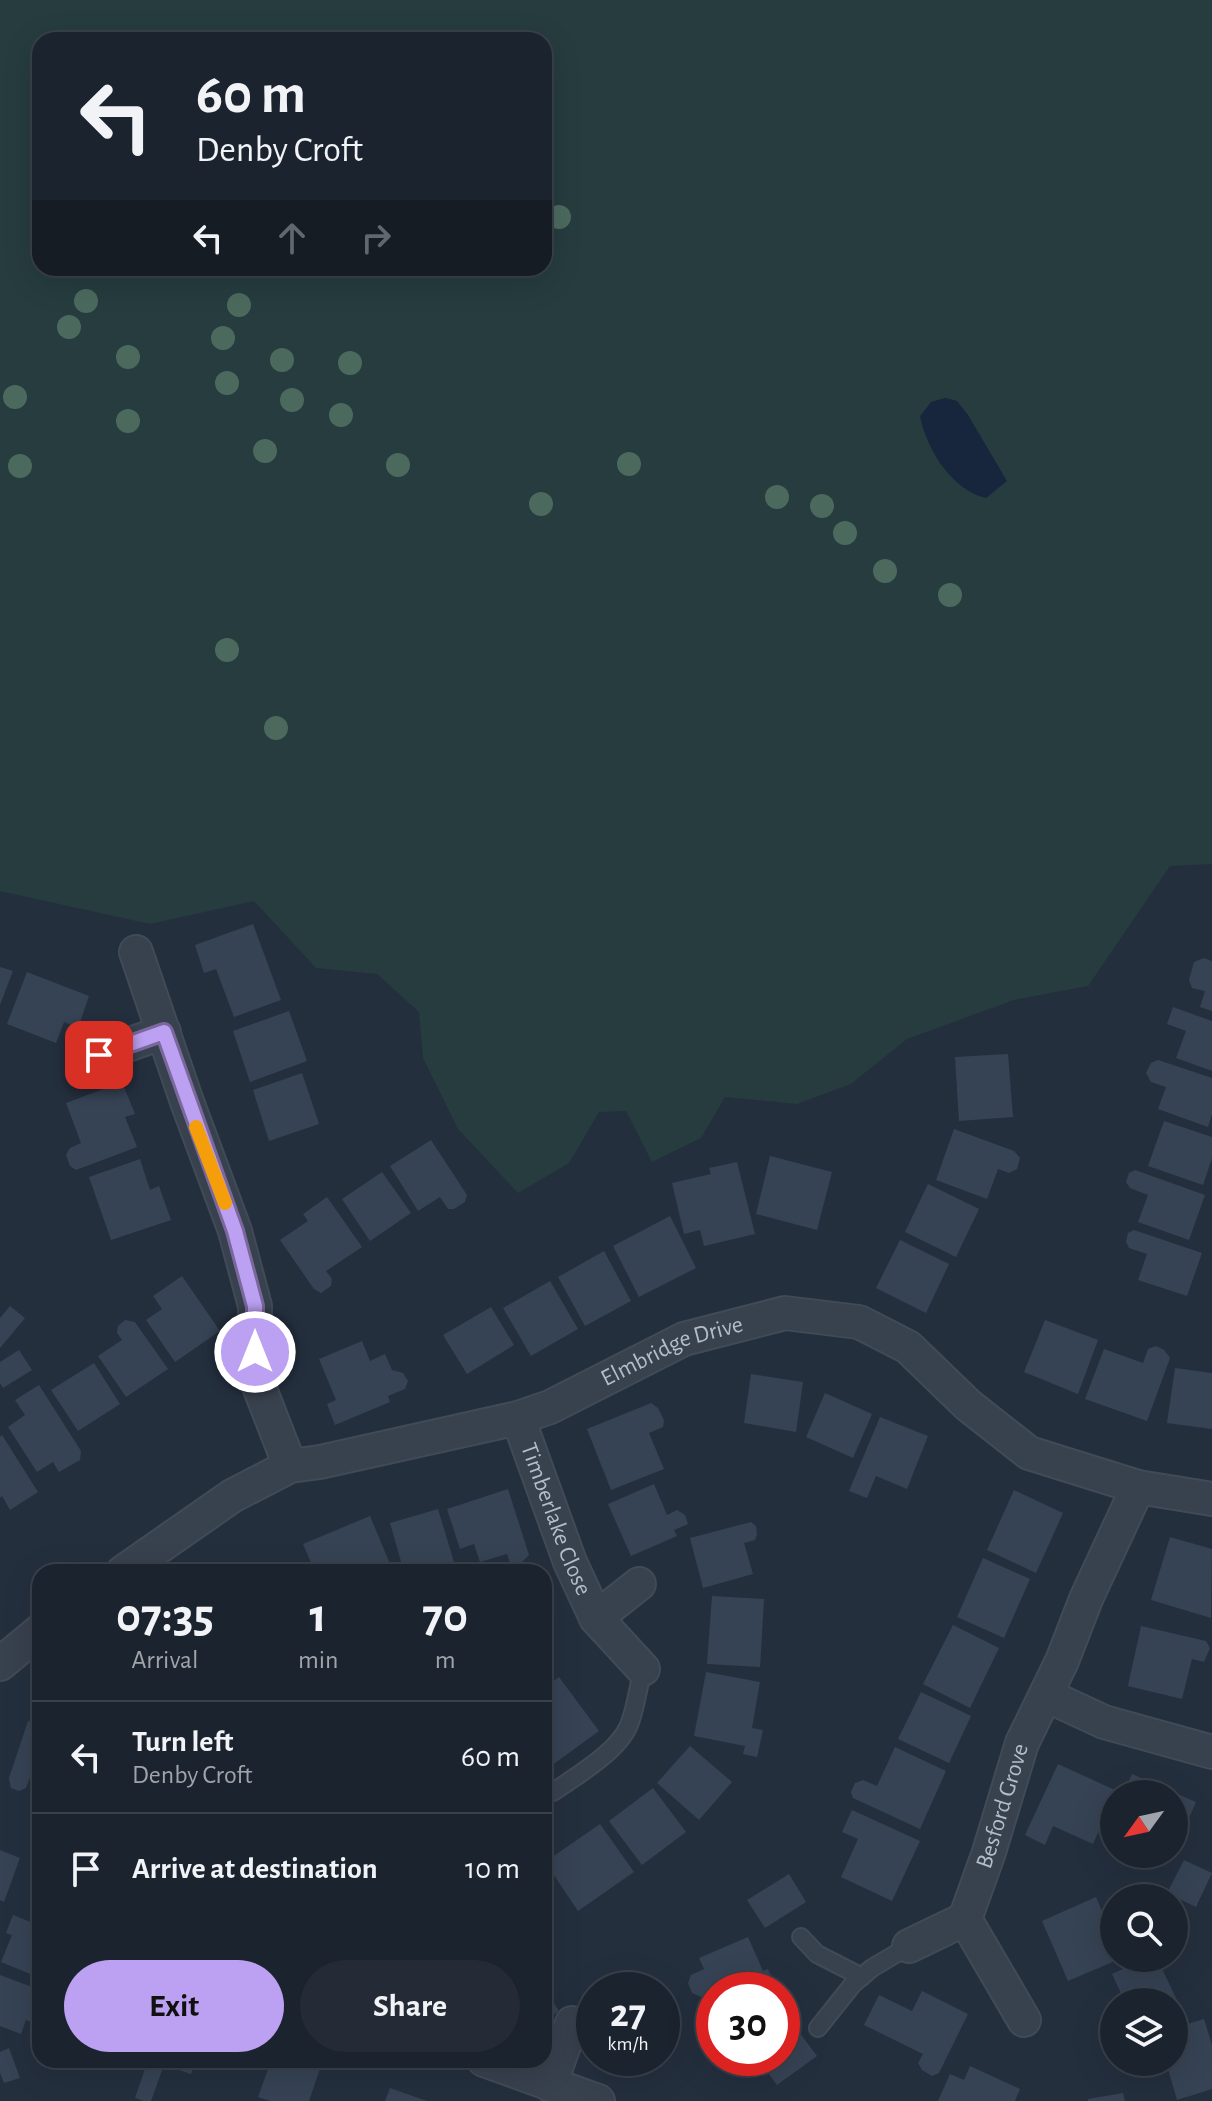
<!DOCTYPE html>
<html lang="en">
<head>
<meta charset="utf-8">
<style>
	body { margin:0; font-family:"Alegreya Sans",sans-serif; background:#242b36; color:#f1f3f6; height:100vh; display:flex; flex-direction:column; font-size:30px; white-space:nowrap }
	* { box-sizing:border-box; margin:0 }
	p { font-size:26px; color:#a0a4aa }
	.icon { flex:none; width:44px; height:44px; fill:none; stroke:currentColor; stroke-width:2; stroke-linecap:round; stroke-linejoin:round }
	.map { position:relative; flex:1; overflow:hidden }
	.sheet { position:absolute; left:32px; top:1564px; width:520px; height:504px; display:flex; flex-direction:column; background:#1b232e; border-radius:24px; box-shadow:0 8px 32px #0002,0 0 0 2px #39404a }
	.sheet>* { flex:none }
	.guide { position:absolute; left:32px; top:32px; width:520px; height:244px; border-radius:24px; box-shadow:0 8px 32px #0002,0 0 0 2px #39404a; background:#1b232e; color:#f1f3f6; overflow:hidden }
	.needle { width:52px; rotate:237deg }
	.fabs { position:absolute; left:1100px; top:1780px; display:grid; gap:16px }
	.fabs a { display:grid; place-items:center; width:88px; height:88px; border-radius:50%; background:#1b232e; box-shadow:0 8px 32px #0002,0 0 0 2px #39404a; font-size:40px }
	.speed { position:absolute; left:576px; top:1972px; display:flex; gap:16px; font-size:40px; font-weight:700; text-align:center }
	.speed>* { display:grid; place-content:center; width:104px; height:104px; border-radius:50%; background:#1b232e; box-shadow:0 8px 32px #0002,0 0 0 2px #39404a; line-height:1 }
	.speed small { font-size:20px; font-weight:400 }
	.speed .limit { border:12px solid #d22; background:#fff; color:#111 }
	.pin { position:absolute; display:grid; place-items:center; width:68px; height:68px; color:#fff; margin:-34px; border-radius:16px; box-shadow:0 4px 12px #0006 }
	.me { position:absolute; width:88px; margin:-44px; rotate:0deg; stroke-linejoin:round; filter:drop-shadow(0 0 6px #0008) }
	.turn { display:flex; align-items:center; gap:28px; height:168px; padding:0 32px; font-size:36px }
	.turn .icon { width:104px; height:104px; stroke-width:2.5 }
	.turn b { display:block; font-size:56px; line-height:68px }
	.lanes { display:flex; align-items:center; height:76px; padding:0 32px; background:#0003; justify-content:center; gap:40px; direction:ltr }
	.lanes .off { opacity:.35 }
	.eta { display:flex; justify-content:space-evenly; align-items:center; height:136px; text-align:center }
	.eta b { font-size:48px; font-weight:700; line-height:56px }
	.action { display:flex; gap:16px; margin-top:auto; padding:16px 32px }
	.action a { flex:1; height:92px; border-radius:48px; background:#bca0f2; color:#111; font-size:32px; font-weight:700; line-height:92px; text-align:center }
	.action a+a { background:#242b36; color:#f1f3f6 }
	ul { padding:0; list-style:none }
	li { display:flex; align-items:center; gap:24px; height:112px; padding:0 32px; border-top:2px solid #39404a }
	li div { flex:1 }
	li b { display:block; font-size:30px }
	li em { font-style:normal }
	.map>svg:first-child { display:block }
	.green { fill:#263c3f; fill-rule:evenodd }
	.water { fill:#17263c }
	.building { fill:#364354 }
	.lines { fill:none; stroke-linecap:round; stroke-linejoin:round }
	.service-casing { stroke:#414a57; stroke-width:20 }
	.minor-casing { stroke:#414a57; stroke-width:36 }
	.service { stroke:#38414e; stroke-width:16 }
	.minor { stroke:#38414e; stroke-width:32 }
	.tree { fill:#4b6a5d }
	.route-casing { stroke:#7a689d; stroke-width:20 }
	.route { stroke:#bca0f2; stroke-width:14 }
	.slow { stroke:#f59e0b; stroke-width:14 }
	.labels { text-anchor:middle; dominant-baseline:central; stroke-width:8; stroke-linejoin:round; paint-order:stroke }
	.street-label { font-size:24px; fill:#b4bcc9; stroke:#1d2633 }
</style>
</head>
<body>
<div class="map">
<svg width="1212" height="2101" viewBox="0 0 1212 2101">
	<rect width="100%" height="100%" fill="#242f3e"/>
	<path class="green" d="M0 0H1212V864L1170 866 1088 986 1014 1000 907 1039 851 1084 797 1104 725 1097 701 1138 652 1162 626 1111 599 1112 569 1163 518 1193 458 1129 423 1058 419 1012 377 974 316 968 254 901 150 924 0 891ZM40 40H544V268H40Z"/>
	<path class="water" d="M945 398 957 401 968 415 1007 481 986 498C952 491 926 448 920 416L931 402Z"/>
	<path class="building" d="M253 924 281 1000 234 1017 216 969 204 973 195 945Z
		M1204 958 1212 961V1011L1200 1007 1205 991 1192 988 1189 980 1194 962Z
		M0 967 13 971 0 1005Z
		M27 972 89 996 78 1028 64 1022 56 1043 7 1024Z
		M1173 1007 1212 1021V1071L1176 1058 1186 1031 1167 1024Z
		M289 1011 307 1061 250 1082 233 1031Z
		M1008 1054 1013 1117 959 1121 955 1057Z
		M1158 1060 1212 1078V1114L1208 1127 1158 1109 1166 1087 1151 1082 1146 1073 1151 1063Z
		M302 1073 319 1124 269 1141 253 1090Z
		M122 1082 135 1114 125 1117 137 1147 76 1170 70 1166 66 1155 70 1148 81 1143 66 1103Z
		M1164 1121 1212 1137V1158L1203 1185 1148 1166Z
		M954 1129 1014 1151 1020 1158 1017 1169 1009 1173 998 1169 987 1199 936 1180Z
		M431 1140 467 1195 465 1202 454 1209H448L440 1197 418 1211 390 1166Z
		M770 1156 832 1172 817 1230 756 1214Z
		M140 1159 150 1190 159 1186 171 1220 111 1240 89 1177Z
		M737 1162 755 1234 704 1246 700 1230 684 1234 672 1183 711 1174 709 1168Z
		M1135 1170 1205 1195 1189 1240 1138 1222 1148 1195 1130 1188 1126 1182 1129 1173Z
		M382 1172 411 1213 370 1241 342 1199Z
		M928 1184 979 1209 956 1257 905 1232Z
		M327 1197 362 1247 326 1271 332 1279 331 1286 321 1293 314 1289 280 1240 308 1221 303 1214Z
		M670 1216 696 1268 639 1297 613 1246Z
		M1134 1230 1202 1253 1187 1296 1138 1280 1147 1254 1129 1248 1126 1242 1128 1233Z
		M900 1240 949 1264 926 1313 876 1288Z
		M604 1251 631 1301 585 1326 558 1277Z
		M182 1276 220 1331 175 1362 146 1320 162 1309 153 1296Z
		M550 1281 578 1329 531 1356 503 1308Z
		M10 1306 25 1318 0 1348V1318Z
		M491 1307 514 1345 467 1374 443 1335Z
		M125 1320 135 1322 168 1369 126 1397 98 1356 122 1340 117 1333 118 1326Z
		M1045 1320 1098 1340 1078 1394 1024 1372Z
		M362 1341 370 1361 385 1354 392 1370 403 1373 408 1381 405 1389 388 1396 390 1402 335 1425 327 1404 336 1400 319 1359Z
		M1156 1346 1164 1350 1170 1358 1147 1421 1085 1399 1104 1349 1143 1363 1148 1349Z
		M19 1350 32 1370 3 1388 0 1383V1362Z
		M94 1363 120 1404 78 1431 51 1390Z
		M1175 1368 1212 1373V1429L1167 1423Z
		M751 1374 803 1382 796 1432 744 1423Z
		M39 1385 81 1451 80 1460 59 1472 53 1462 37 1472 8 1427 25 1415 15 1400Z
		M825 1393 872 1414 853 1458 806 1437Z
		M651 1403 658 1408 664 1420 663 1427 649 1433 664 1469 611 1490 587 1429Z
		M880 1417 928 1436 907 1489 876 1476 867 1498 849 1491Z
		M2 1435 38 1492 10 1510 2 1496 0 1498V1437Z
		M654 1484 667 1515 677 1510 685 1515 688 1524 674 1530 677 1536 631 1556 608 1504Z
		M508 1489 529 1555 519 1565 510 1563 507 1554 480 1562 474 1544 460 1549 447 1509Z
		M1014 1490 1063 1513 1036 1573 987 1550Z
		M438 1509 457 1572H438L436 1566 404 1572 390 1523Z
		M370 1516 393 1571 315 1572 303 1544Z
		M751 1522 756 1526 757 1534 755 1540 744 1543 753 1574 703 1588 690 1538Z
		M1170 1537 1212 1549 1211 1618 1151 1600Z
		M983 1558 1030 1579 1004 1638 957 1617Z
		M712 1596 764 1599 760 1667 707 1664Z
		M953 1625 999 1648 970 1708 923 1684Z
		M1141 1626 1206 1641 1210 1648 1204 1662 1192 1659 1182 1699 1128 1686Z
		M706 1672 760 1682 752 1728 763 1730 757 1757 743 1754 745 1746 694 1736Z
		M559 1677 599 1731 551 1766 544 1756V1688Z
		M921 1692 971 1716 949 1763 898 1739Z
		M28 1721 40 1725V1780L30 1777 26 1788 19 1791 11 1788 9 1778Z
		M690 1746 732 1782 699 1820 657 1783Z
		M895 1747 946 1771 920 1829 853 1798 851 1792 855 1783 863 1780 877 1786Z
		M1058 1764 1117 1791 1093 1844 1053 1826 1045 1845 1025 1835Z
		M1132 1774 1196 1802 1174 1853V1794H1123Z
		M653 1788 686 1832 642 1865 609 1821Z
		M852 1810 920 1841 892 1901 841 1877 858 1839 842 1832Z
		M1114 1815V1848L1108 1845 1104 1837Z
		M600 1824 634 1872 578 1911 545 1862Z
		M0 1850 20 1858 4 1902 0 1900Z
		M1184 1860 1212 1873 1196 1907 1167 1893Z
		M789 1874 806 1902 765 1928 747 1900Z
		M1096 1897 1112 1935 1114 1934V1958H1122L1068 1981 1042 1921Z
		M13 1915 38 1925 33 1939 40 1942V1978L1 1962 12 1935 6 1933Z
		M748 1937 763 1971 768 1969 777 1990H714L701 1997 692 1993 688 1983 691 1975 704 1969 699 1958Z
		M1147 1958H1157L1182 2011 1174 2014V2002H1125L1112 1974Z
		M0 1975 40 1990V2025L26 2020 21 2034 0 2026Z
		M544 1989 559 2011 544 2021Z
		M922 1991 968 2014 939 2073 932 2076 922 2070 918 2063 923 2054 864 2025 879 1995 912 2011Z
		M787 1996 800 2013 790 2020 817 2056 777 2085 757 2058H782V1999Z
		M1204 2019 1212 2045V2089L1177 2100 1166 2062H1174V2028Z
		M9 2048 20 2078 4 2083 0 2073V2052Z
		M148 2060 164 2065 165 2060H196L191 2074 164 2065 151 2101H144L135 2098Z
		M260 2060H323L309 2101H270L258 2097 268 2069 258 2065Z
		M970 2066 1020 2089 1015 2101H938L950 2074 964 2080Z
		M390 2088 427 2101H385Z
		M1123 2093 1125 2101H1088V2099Z"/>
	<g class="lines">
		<defs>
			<path id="service" d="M553 1792C576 1776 618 1752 629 1725 636 1708 638 1687 643 1669
				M801 1937 817 1954 862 1977
				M818 2028 853 1984 872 1968 909 1946"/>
			<g id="minor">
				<path d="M136 952 186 1099 235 1231 255 1306V1376L290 1466"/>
				<path d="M99 1055 164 1032"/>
				<path id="s1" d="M518 1418 570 1562 596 1618 643 1669"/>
				<path id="s2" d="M123 1572 232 1496 290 1466 320 1462 518 1418 550 1407 684 1339 785 1313 859 1322 908 1347 968 1405 1029 1453 1138 1487 1212 1499"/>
				<path d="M596 1618 639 1584"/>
				<path d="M0 1664 40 1631"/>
				<path d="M1046 1695 1104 1722 1212 1752"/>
				<path d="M909 1946 965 1919"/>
				<path id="s3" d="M1024 2020 965 1919 989 1852 1022 1743 1062 1661 1086 1599 1138 1487"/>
				<path d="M484 2060 598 2101"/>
				<path d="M550 2085 572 2023"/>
			</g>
		</defs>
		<use href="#service" class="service-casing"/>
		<use href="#minor" class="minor-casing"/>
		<use href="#service" class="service"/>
		<use href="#minor" class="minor"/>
	</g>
	<g class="tree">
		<circle cx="559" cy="217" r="12"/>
		<circle cx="86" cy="301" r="12"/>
		<circle cx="239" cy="305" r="12"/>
		<circle cx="69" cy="327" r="12"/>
		<circle cx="223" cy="338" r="12"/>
		<circle cx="128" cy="357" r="12"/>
		<circle cx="282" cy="360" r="12"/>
		<circle cx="350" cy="363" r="12"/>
		<circle cx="227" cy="383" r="12"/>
		<circle cx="15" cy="397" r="12"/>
		<circle cx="292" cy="400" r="12"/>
		<circle cx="341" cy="415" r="12"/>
		<circle cx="128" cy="421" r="12"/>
		<circle cx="265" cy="451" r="12"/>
		<circle cx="629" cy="464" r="12"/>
		<circle cx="398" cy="465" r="12"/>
		<circle cx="20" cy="466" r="12"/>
		<circle cx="777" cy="497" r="12"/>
		<circle cx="541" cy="504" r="12"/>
		<circle cx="822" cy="506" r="12"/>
		<circle cx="845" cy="533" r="12"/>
		<circle cx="885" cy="571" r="12"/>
		<circle cx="950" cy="595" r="12"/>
		<circle cx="227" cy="650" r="12"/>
		<circle cx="276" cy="728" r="12"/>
	</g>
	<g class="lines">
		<defs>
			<path id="route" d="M99 1055 164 1032 235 1231 255 1306V1352"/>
		</defs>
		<use href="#route" class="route-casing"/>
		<use href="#route" class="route"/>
		<path class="slow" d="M196 1127 225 1203"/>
	</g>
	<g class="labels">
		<g class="street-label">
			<text stroke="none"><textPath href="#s2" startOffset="600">Elmbridge Drive</textPath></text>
			<text stroke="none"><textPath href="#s1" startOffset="108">Timberlake Close</textPath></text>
			<text stroke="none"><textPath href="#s3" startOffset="236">Besford Grove</textPath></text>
		</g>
	</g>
</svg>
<div class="fabs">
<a><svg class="needle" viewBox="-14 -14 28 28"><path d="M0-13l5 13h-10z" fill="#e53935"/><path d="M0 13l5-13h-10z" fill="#a0a4aa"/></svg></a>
<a><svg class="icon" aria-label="search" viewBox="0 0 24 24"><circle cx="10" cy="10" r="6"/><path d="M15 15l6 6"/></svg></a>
<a><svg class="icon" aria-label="layers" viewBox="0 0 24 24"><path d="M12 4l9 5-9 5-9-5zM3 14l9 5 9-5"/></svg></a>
</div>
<div class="speed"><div>27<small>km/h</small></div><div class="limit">30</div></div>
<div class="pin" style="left:99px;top:1055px;background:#d93025"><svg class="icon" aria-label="arrive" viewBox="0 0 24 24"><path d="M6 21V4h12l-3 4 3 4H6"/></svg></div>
<svg class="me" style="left:255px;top:1352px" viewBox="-20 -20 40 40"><circle r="17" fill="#bca0f2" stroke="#fff" stroke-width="3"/><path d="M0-11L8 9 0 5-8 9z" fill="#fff"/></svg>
<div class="guide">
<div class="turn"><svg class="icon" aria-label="left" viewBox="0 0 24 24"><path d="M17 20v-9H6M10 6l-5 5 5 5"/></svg><div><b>60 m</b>Denby Croft</div></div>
<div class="lanes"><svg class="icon" aria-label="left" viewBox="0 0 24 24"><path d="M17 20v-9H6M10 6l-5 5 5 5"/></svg><svg class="icon off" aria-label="ahead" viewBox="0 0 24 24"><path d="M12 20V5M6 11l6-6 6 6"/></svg><svg class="icon off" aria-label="right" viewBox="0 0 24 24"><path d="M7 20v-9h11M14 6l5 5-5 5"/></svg></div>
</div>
<section class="sheet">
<div class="eta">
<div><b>07:35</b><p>Arrival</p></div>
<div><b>1</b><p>min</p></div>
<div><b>70</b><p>m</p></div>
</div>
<ul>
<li><svg class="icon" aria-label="left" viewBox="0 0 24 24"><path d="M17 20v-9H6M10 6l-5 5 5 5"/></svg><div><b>Turn left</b><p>Denby Croft</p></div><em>60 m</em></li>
<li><svg class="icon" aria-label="arrive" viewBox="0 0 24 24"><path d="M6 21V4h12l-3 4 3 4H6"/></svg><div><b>Arrive at destination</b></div><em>10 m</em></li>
</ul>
<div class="action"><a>Exit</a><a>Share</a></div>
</section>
</div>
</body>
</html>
